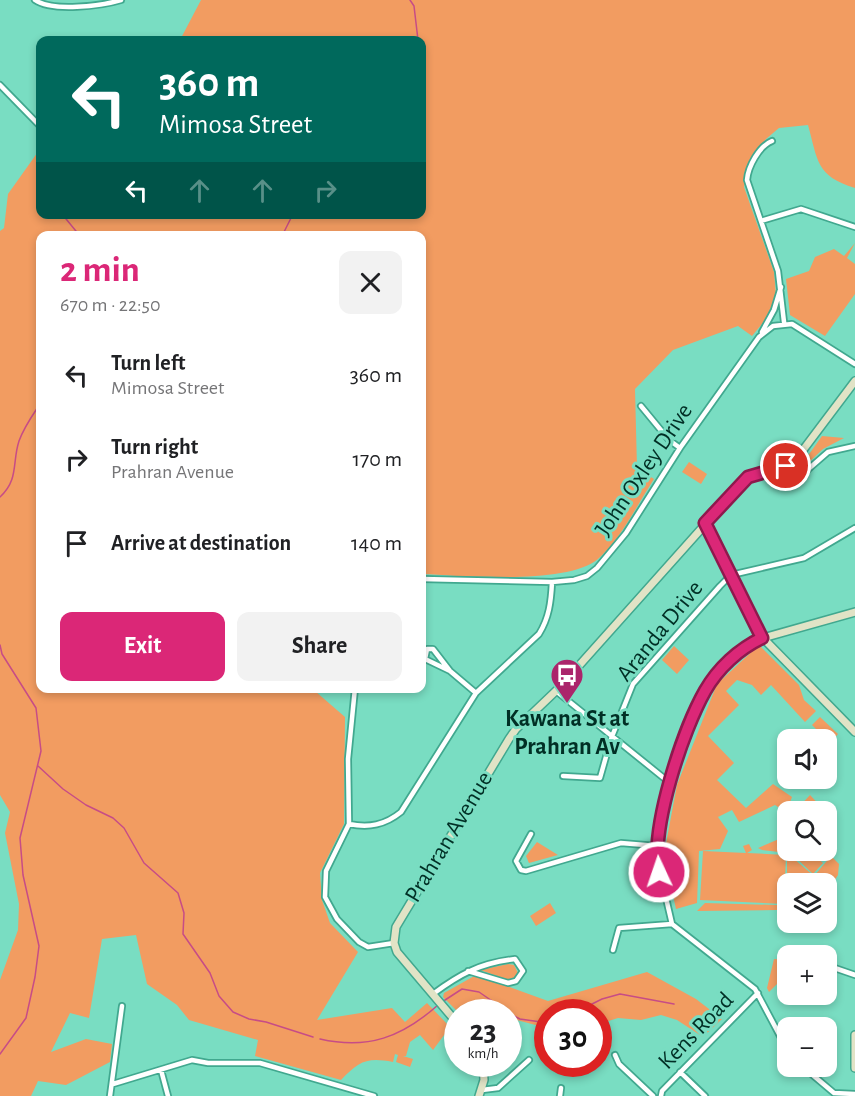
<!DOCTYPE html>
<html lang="en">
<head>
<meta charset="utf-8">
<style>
	body { margin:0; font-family:"Alegreya Sans",sans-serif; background:#f2f2f2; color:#202124; height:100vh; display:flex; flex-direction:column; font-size:22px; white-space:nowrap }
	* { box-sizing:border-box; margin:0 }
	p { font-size:20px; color:#757577 }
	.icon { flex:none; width:33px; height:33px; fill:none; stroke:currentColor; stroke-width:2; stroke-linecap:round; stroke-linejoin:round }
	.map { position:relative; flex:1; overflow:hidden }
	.panel { position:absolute; left:36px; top:231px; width:390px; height:462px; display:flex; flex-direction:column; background:#fff; border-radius:12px; box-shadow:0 3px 9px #0003 }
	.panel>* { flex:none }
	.top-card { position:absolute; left:36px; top:36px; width:390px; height:183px; border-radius:12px; box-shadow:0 3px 9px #0003; background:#00695c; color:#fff; overflow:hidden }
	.buttons { position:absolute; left:777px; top:729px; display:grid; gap:12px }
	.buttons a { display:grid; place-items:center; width:60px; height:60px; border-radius:12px; background:#fff; box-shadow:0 3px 9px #0003; font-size:30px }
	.speed { position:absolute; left:444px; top:999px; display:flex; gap:12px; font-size:30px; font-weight:700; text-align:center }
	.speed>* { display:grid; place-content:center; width:78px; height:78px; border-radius:50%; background:#fff; box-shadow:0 3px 9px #0003; line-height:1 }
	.speed small { font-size:15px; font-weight:400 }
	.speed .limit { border:9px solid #d22; background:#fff; color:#111 }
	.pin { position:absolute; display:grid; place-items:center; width:51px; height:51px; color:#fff; margin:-26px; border:3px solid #fff; border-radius:50%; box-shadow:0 2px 6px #0007 }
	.me { position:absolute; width:66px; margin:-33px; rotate:357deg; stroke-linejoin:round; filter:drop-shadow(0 0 4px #0008) }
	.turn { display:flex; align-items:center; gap:21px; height:126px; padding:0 24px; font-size:27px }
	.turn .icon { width:78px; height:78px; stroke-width:2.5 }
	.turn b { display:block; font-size:42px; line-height:51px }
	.lanes { display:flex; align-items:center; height:57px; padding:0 24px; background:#0003; justify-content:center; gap:30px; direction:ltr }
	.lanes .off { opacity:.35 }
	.round { display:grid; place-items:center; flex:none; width:63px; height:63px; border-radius:12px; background:#f2f2f2 }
	.head { display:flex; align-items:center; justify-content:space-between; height:102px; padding:0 24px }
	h1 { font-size:36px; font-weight:600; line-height:45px; color:#db2777 }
	.action { display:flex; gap:12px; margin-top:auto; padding:12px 24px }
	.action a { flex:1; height:69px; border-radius:12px; background:#db2777; color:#fff; font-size:24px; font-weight:600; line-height:69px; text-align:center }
	.action a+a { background:#f2f2f2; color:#202124 }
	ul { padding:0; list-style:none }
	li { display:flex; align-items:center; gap:18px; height:84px; padding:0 24px }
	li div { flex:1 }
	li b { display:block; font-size:22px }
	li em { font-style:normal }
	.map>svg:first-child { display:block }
	.green { fill:#f29c61 }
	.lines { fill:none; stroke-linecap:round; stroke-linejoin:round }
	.stream { stroke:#c74c86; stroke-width:1.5 }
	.street-casing { stroke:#41a88f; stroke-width:8 }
	.secondary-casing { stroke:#41a88f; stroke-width:10 }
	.street { stroke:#fff; stroke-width:4.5 }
	.secondary { stroke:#e1e3c6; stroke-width:7 }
	.route-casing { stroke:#8e194d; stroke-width:15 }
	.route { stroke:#db2777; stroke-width:10 }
	.labels { text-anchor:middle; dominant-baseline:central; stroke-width:6; stroke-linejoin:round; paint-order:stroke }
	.street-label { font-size:24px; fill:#012f25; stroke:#79ddc2 }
	.poi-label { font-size:24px; font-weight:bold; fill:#012f25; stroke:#79ddc2 }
</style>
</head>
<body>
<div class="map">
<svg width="855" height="1096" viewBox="0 0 855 1096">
	<rect width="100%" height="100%" fill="#79ddc2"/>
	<path class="green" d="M201 0H855V188C816 176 818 161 808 125L779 128 766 139 750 160 744 187 774 272 776 295 766 319 752 336 738 326 673 350 635 389 637 468 654 479C637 505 621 539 598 559 567 585 463 576 422 574V236H40V688L315 691 345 717 344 824 320 873 322 900 330 923 358 952 317 1020 392 1008 405 1022 427 1003 450 1027 433 1050 420 1035 410 1042 406 1056H403L413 1059 410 1067 396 1062 398 1055 395 1054 393 1062C367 1057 359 1061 341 1080L255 1056 258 1040 189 1020 177 1005 147 984 136 935 102 939 89 1018 70 1013 51 1052 86 1039 112 1044 110 1062 66 1085 38 1081 31 1096H0V980L18 930 19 904 5 833 10 812 0 795V231L4 228 8 194 40 149V214H422V40H180Z
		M855 243 847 258 855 264V294L825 336 790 315 786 279 809 271 815 257 834 249 844 256Z
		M822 436 844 438 823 449 806 465 802 464Z
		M689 462 707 474 701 484 682 472Z
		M759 645 799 685 804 700 816 711 805 722 771 685 761 695 752 685 737 680 726 691 739 705 708 736 734 763 717 780 746 808 773 784 792 797 789 805 781 809 775 805 739 822 732 810 718 817 728 831 720 849 699 851 697 903 676 909 664 854 677 785 717 684Z
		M674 646 689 660 677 674 662 660Z
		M820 717 838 734 830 743 812 725Z
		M810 795 826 812 799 811 797 809Z
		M787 820 788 850 798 851 793 858 814 876 831 856 839 864 838 875 827 892 826 884H788L787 897V853L762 850 758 848 786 836 784 821Z
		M537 842 558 855 529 863 526 856Z
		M749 844 752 850 747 853 786 855 784 904 700 900 703 851 746 853 743 846Z
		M801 850 809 851 823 863 813 874 795 857Z
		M550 903 556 913 536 926 530 916Z
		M705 903 777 905V910L697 911Z
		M774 959 787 960V974L769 992 767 988Z
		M508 964 514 965 518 973 516 978 509 980 480 970Z
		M647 972 696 999 722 1019 703 1037 677 1020 661 1015 641 1020 618 1018 599 1024 598 1012H548L547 1028 509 1018 508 1012H486L463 1007 458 1012 443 997 444 993 476 975 548 1001Z"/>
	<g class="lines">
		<path class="stream" d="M410 0 414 6 418 40
			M62 214 80 236
			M282 236 293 214
			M0 497C19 480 12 462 19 441 24 427 32 416 40 404
			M0 645 2 654 36 708 41 751 20 838 23 875 39 946 35 977 26 1018 0 1054
			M38 766 63 789 86 805 113 818 124 828 144 863 178 893 184 913 183 934 210 973 219 996 233 1012 249 1019 266 1022 313 1037
			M442 1002 462 989 479 992 508 1012
			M576 1012 602 999 620 994 674 1004
			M508 1013 520 1019 548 1023
			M320 1039C368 1050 402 1037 438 1005"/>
		<defs>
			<path id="street" d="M35 0C52 12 101 6 121 0
				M0 85 40 126
				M772 141C759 146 748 167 747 180L778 271 784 322
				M761 221 801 209 855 227
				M762 332 774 310 781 287
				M641 406 669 440 680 448
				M794 462 805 472 828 452 855 446
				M422 579 552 582 574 580 587 576 597 568 626 533 680 448 759 337 773 326 792 324 855 364
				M763 638 750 644 725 665 705 691 670 783 656 855 672 924 755 989 788 1051
				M450 671 425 659 427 649H433L450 671 476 693
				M355 688 348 759 349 824 326 871 325 897 337 919 359 942 368 947 394 943
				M556 691 670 783
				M563 776 600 778 611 739 633 684 720 586 731 575 804 558 855 528
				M349 824C369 828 385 825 401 812L476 693 539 634C549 618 551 602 552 582
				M531 834 516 861 521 870 526 871 621 843 657 846
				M613 950 619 928 672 924
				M826 965 855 975
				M433 994C460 974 480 963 515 959L523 971 516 981 508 983 468 971
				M615 1055 619 1064 653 1096
				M802 1066 834 1093 855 1094
				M161 1070 168 1096
				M680 1072 705 1096
				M113 1084 192 1060 208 1063H260L374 1096
				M482 1090 498 1088 529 1060
				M110 1096 122 1006
				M560 1096 561 1088
				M661 1096 662 1091 758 993"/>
			<path id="secondary" d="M705 523 763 638 855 732
				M763 638 855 612
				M458 1024 397 952 394 943 396 927 509 739 516 729 559 688 744 481C758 469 778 471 794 462L855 381
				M855 1035V1068
				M479 1096 484 1080 483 1064"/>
		</defs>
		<use href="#street" class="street-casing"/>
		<use href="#secondary" class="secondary-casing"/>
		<use href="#street" class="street"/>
		<use href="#secondary" class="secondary"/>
	</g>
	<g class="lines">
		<defs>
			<path id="route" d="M659 872C650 828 683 730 705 691 718 668 739 649 762 638L705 523 748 477 786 466"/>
		</defs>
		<use href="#route" class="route-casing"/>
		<use href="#route" class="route"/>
	</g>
	<defs>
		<symbol id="bus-pin" viewBox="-11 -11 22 30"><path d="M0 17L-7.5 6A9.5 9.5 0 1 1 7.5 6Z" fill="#ab256b" stroke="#79ddc2"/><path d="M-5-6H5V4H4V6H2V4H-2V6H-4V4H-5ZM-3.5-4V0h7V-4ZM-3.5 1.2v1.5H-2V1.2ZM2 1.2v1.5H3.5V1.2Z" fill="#fff"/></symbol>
	</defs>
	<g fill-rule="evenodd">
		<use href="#bus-pin" x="548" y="656" width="38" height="52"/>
	</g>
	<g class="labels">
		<g class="street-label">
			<text transform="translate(644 470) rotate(-56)">John Oxley Drive</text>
			<text transform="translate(660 631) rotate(-51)">Aranda Drive</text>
			<text transform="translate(449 837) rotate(-59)">Prahran Avenue</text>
			<text transform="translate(696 1031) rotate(-46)">Kens Road</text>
		</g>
		<g class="poi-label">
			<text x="567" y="719">Kawana St at<tspan x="567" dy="28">Prahran Av</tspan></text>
		</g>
	</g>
</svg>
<div class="buttons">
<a><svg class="icon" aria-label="sound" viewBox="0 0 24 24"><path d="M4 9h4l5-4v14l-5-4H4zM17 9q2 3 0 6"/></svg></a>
<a><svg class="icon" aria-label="search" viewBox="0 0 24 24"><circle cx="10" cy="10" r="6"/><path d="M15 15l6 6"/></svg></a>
<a><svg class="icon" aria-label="layers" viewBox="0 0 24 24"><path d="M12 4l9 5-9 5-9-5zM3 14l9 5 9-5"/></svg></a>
<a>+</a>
<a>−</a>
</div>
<div class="speed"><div>23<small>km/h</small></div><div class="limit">30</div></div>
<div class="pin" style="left:786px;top:466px;background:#d93025"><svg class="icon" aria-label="arrive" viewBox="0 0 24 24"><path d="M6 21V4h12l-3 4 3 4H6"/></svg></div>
<svg class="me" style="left:659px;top:872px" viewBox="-20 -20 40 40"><circle r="17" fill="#db2777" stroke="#fff" stroke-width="3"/><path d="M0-11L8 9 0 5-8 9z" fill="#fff"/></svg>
<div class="top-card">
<div class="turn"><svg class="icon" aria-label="left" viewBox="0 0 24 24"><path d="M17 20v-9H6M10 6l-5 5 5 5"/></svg><div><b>360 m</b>Mimosa Street</div></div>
<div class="lanes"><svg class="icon" aria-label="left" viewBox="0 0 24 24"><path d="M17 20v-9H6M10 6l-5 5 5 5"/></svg><svg class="icon off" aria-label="ahead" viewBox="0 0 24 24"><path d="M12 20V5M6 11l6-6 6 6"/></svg><svg class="icon off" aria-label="ahead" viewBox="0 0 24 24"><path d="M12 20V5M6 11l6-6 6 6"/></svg><svg class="icon off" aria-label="right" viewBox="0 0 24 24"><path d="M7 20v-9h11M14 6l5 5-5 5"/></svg></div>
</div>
<section class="panel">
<div class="head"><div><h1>2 min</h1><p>670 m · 22:50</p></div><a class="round"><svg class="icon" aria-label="close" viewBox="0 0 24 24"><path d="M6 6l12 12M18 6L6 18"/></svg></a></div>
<ul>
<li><svg class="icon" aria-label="left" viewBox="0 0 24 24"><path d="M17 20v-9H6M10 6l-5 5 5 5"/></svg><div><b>Turn left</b><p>Mimosa Street</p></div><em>360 m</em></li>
<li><svg class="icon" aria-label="right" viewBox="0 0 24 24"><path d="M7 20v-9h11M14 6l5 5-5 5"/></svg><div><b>Turn right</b><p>Prahran Avenue</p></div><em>170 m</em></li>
<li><svg class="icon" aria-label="arrive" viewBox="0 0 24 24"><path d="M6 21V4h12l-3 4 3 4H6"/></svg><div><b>Arrive at destination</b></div><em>140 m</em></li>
</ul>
<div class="action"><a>Exit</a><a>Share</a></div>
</section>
</div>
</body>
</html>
